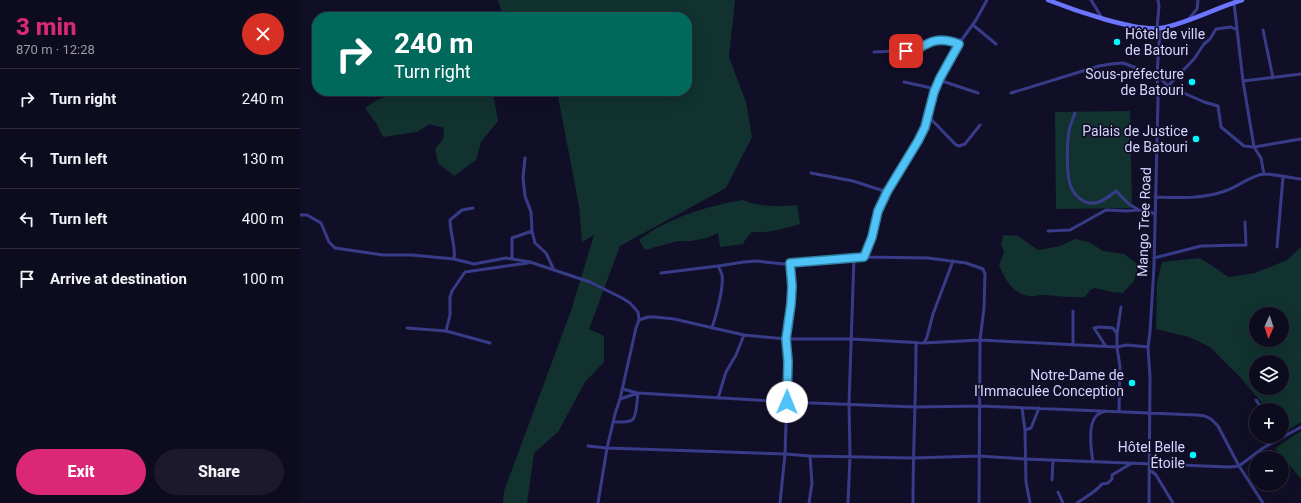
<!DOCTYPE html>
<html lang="en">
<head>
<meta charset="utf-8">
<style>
	body { margin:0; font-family:Roboto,sans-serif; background:#1b192b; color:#f1f3f6; height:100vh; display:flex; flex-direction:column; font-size:15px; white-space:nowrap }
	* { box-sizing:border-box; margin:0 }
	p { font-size:13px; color:#9a9ba4 }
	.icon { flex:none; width:22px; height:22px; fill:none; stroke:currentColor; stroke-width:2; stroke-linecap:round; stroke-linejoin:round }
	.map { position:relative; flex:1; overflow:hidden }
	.sheet { display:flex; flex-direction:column; background:#0d0b1e; width:300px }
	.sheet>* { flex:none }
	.guide { position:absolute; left:12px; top:12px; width:380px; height:84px; border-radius:16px; box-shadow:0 4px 16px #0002,0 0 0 1px #2d2b3c; background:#00695c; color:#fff; overflow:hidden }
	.needle { width:26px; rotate:183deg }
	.tools { position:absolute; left:949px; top:307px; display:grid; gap:8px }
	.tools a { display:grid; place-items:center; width:40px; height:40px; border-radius:50%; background:#0d0b1e; box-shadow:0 4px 16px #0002,0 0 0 1px #2d2b3c; font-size:20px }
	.pin { position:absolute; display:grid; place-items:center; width:34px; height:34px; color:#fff; margin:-17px; border-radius:8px; box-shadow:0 2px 6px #0006 }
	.me { position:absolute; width:44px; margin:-22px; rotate:1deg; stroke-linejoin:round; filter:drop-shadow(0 0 3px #0008) }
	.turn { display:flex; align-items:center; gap:14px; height:84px; padding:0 16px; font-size:18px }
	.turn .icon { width:52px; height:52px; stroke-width:2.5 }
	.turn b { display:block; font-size:28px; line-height:34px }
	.round { display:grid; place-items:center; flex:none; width:42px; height:42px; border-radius:21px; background:#1b192b }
	.summary { display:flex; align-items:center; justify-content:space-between; height:68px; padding:0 16px }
	h1 { font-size:24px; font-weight:800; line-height:30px; color:#db2777 }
	.action { display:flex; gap:8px; margin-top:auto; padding:8px 16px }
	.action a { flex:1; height:46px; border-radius:24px; background:#db2777; color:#fff; font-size:16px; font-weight:800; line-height:46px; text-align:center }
	.action a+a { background:#1b192b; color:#f1f3f6 }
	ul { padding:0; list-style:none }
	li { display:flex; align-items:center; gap:12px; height:60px; padding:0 16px; border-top:1px solid #2d2b3c }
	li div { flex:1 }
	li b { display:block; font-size:15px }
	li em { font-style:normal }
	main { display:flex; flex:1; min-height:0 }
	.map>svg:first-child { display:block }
	.green { fill:#11322e; fill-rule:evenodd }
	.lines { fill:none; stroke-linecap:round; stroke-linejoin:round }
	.street { stroke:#383b88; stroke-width:3 }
	.secondary { stroke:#6c75ff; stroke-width:4.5 }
	.route-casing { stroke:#337fa1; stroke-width:10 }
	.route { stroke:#4fc3f7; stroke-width:7 }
	.poi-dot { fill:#01faff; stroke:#110f28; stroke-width:1.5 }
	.labels { text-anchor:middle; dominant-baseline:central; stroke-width:3.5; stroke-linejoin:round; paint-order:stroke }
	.poi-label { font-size:14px; fill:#d7d5ff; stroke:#110f28; text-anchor:end }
	.street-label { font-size:14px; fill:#d7d5ff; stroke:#110f28 }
</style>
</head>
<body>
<main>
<section class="sheet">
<div class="summary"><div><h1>3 min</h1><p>870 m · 12:28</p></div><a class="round" style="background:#d93025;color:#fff"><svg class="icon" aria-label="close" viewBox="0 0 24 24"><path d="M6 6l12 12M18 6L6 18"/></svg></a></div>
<ul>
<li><svg class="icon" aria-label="right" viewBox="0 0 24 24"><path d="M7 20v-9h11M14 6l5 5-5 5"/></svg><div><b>Turn right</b></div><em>240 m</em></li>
<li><svg class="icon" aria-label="left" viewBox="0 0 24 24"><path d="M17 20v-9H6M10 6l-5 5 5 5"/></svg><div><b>Turn left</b></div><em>130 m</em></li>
<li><svg class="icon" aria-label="left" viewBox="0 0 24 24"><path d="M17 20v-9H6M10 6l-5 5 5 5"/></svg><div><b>Turn left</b></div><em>400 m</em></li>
<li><svg class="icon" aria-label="arrive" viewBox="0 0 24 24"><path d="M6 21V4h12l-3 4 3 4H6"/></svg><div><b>Arrive at destination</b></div><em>100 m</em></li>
</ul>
<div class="action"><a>Exit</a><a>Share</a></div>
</section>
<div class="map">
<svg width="1001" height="503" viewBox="0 0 1001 503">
	<rect width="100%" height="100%" fill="#110f28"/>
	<path class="green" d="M198 0H435L429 57 446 102 452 137 426 188 320 246 289 329 304 336V362L285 382 258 432 234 453 227 503H203L204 491 271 311 294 235 282 242 279 206 257 91H387V17H206L201 11Z
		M100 91H191L194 99 198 121 181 142 176 160 154 176 138 163 135 149 143 139 144 128 130 124 117 132 83 137 76 123 65 108 77 100Z
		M830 111 832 208 756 209 755 112Z
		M443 200C459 207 480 207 497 205L500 224C484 229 469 233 452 232L447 237 443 244 420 247 418 233 407 238 391 241H378L345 250 339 240C365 219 410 205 443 200Z
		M704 235 718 236 738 250 760 246 775 239 789 242 803 251 824 254 839 265 834 281 823 293 812 292 795 288 790 290 785 297C772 298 759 296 745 295 740 294 735 297 730 296 713 295 705 279 699 265L704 253 701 243Z
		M1001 247V422L984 433 982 431V410H968L940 377 910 347 889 337 856 329 857 282 862 262 900 258 929 277 955 273 987 260ZM956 314H982V340H956ZM956 362H982V388H956Z
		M1001 431V479L975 448Z"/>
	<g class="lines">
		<path class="street" d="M791 0 802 18
			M888 20 897 9 898 0
			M673 25 696 44
			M857 28 859 6 858 0
			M963 30 973 78
			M574 52 618 50 628 43 646 40 659 44
			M639 80 678 93
			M943 81 1001 74
			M604 82 636 89
			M868 86 894 59 904 44 910 39 916 29 931 27 937 30
			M711 93 799 66 811 64 823 63 839 69 857 75 868 86 904 102 918 106 921 127 944 146 954 147 943 81 934 3
			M775 113C773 119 770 125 769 131 767 142 766 177 771 187 772 190 774 192 776 195 790 210 803 202 816 191L829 204 839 210
			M628 116 656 145 659 146 665 144 680 125
			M225 158 223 178 225 196 231 212 232 231 235 243 246 253 254 270
			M511 173 553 181 587 192
			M964 174 961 158 954 147 1001 139
			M855 197C879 198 903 199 925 191 938 187 951 175 964 174 975 174 990 178 1001 179
			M0 215H7L21 223 29 242 35 248 83 255H112L154 259 174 264 206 258 230 262 290 282 322 298 330 303 338 312 339 320
			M748 231 770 230 806 210 826 211 839 210 847 211 855 214
			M977 247 983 177
			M564 257 572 237 578 211 587 192 618 141 625 127 634 91 640 78 655 49 676 20 687 0
			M854 258 901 246 946 245 945 222
			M154 259C156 246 150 234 150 220L162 210 173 208
			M212 259V238L232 231
			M361 273 418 266 444 262 456 261 484 264 564 257 628 258 666 263 683 269 685 274 684 308 680 340 679 503
			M107 328 146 331 190 343
			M412 328C416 316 424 287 422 275 421 272 420 269 418 266
			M146 331 150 315V297L152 291 165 272 228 263
			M624 343 627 337 633 314 653 261
			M773 345V311
			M805 345 794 328 799 327 813 328 817 334
			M418 398 426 372 436 355 444 335
			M320 399 338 393 487 402 616 407 679 406 897 415 905 416 911 419 918 426 939 466 963 503
			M956 400 963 410
			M722 408 725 430 726 482 730 503
			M819 411 820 367 817 347V334L821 307
			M313 422C318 422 328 423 332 420 337 417 337 399 338 393L322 389
			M725 430 731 428 739 408
			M288 446 307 448 485 454 510 456 613 458 678 456 725 459 929 467 939 466 963 448 1001 427
			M793 462C791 450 787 424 797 415 799 413 803 412 806 411
			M849 469 856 475 873 503
			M752 480 753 460
			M758 492 763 503
			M298 503 307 448 315 414 320 399 336 328 339 320 348 317H355L374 319 444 335 486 339H552L624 343 680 340 817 347 827 345 848 347
			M480 503 485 454 488 361 486 339 491 304 492 286 490 263
			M509 503 512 483 510 456
			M548 503 550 456 549 404 554 257
			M613 503C613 449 616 396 616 342
			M777 503C785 497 796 492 802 484L808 483 812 479V475L832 463
			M849 503 850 377 848 347 850 332 854 266 858 100 857 75 860 28"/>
		<path class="secondary" d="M748 0C773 10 836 32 861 28 889 23 915 8 942 0"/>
	</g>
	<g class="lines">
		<defs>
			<path id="route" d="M487 402 488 361 486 339 491 304 492 286 490 263 564 257 572 237 578 211 587 192 618 141 625 127 634 92 640 78 659 44C649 40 637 38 627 44 616 49 620 50 606 51"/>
		</defs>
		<use href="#route" class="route-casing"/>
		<use href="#route" class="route"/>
	</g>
	<g class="poi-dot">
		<circle cx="817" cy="42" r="4"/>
		<circle cx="892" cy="82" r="4"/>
		<circle cx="896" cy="139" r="4"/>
		<circle cx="832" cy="383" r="4"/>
		<circle cx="893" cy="455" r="4"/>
	</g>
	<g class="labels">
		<g class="poi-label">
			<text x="825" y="34" text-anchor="start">Hôtel de ville<tspan x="825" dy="16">de Batouri</tspan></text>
			<text x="884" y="74">Sous-préfecture<tspan x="884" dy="16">de Batouri</tspan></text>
			<text x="888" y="131">Palais de Justice<tspan x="888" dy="16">de Batouri</tspan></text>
			<text x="824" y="375">Notre-Dame de<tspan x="824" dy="16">l'Immaculée Conception</tspan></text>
			<text x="885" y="447">Hôtel Belle<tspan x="885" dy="16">Étoile</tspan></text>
		</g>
		<g class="street-label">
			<text transform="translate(844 222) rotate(-88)">Mango Tree Road</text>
		</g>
	</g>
</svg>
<div class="tools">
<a><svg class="needle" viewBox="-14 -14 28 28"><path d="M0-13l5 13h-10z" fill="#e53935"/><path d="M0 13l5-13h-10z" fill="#9a9ba4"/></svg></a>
<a><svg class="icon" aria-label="layers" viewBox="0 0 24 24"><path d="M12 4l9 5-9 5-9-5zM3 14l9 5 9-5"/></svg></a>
<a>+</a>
<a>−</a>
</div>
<div class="pin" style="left:606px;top:51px;background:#d93025"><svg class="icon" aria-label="arrive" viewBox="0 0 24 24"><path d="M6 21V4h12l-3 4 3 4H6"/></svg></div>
<svg class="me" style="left:487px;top:402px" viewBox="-20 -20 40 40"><circle r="19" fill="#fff"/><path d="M0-13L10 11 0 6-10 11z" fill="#4fc3f7"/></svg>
<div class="guide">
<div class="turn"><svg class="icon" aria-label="right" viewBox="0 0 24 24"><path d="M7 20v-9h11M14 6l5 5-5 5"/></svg><div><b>240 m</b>Turn right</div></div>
</div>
</div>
</main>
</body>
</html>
